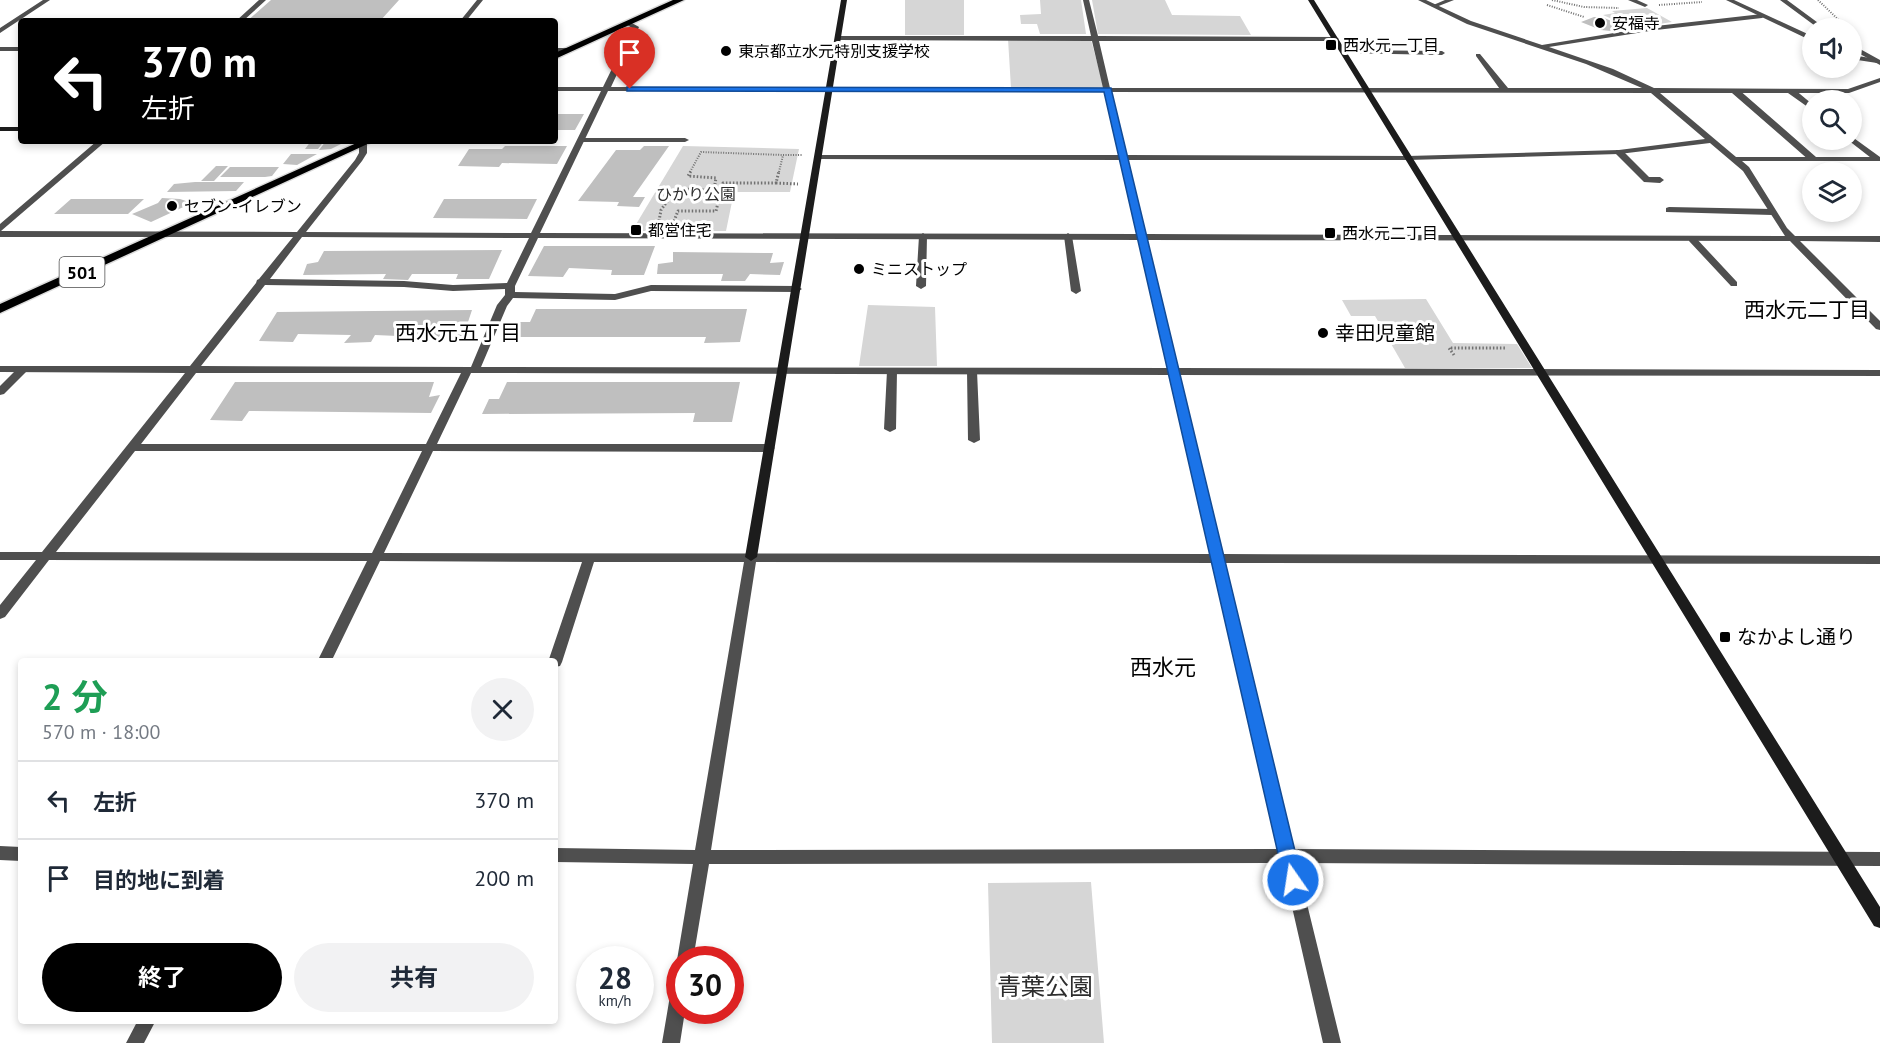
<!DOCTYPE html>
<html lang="ja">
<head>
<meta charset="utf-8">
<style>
	body { margin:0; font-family:"PT Sans","Noto Sans JP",sans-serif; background:#f2f2f3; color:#1f2937; height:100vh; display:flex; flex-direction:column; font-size:22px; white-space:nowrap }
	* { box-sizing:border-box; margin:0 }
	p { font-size:20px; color:#747a83 }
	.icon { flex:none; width:33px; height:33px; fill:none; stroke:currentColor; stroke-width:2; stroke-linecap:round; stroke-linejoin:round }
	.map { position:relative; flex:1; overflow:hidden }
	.side { position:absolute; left:18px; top:658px; width:540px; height:366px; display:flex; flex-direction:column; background:#fff; border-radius:6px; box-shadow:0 3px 9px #0003 }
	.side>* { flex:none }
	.guide { position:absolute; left:18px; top:18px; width:540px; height:126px; border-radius:6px; box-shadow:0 3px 9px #0003; background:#000; color:#fff; overflow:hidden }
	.controls { position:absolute; left:1802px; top:18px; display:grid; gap:12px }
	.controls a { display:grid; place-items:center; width:60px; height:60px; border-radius:50%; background:#fff; box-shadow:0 3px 9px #0003; font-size:30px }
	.speed { position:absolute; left:576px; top:946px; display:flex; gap:12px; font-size:30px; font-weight:700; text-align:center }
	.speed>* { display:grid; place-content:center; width:78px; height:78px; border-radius:50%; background:#fff; box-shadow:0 3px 9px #0003; line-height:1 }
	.speed small { font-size:15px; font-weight:400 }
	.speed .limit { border:9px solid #d22; background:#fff; color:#111 }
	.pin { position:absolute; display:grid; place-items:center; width:51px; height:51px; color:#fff; margin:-62px -26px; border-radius:50% 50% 50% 0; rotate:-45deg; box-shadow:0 0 6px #0007 }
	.pin .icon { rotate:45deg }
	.me { position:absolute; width:66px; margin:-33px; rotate:347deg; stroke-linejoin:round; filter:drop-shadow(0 0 4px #0008) }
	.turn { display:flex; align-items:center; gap:21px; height:126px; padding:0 24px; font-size:27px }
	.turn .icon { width:78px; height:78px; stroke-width:2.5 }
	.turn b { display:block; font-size:42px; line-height:51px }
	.round { display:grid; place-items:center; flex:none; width:63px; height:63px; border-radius:32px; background:#f2f2f3 }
	.overview { display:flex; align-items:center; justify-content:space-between; height:102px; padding:0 24px }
	h1 { font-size:36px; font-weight:700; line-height:45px; color:#1e9e55 }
	.button { display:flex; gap:12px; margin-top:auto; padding:12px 24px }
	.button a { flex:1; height:69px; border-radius:36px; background:#000; color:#fff; font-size:24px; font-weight:700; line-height:69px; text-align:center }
	.button a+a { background:#f2f2f3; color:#1f2937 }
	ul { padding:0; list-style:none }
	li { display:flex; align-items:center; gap:18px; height:78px; padding:0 24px; border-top:2px solid #e0e1e3 }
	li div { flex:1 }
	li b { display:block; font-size:22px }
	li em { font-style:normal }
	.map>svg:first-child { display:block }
	.green { fill:#d6d6d6 }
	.building { fill:#bfbfbf }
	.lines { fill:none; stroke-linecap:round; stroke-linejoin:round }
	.primary-casing { stroke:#dbdbdb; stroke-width:3 }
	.path-far1 { stroke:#717171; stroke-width:2; stroke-dasharray:1 1.5; stroke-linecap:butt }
	.path { stroke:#717171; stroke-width:3; stroke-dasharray:1.5 2; stroke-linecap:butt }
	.lane { fill:#4f4f4f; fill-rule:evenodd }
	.street { fill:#4f4f4f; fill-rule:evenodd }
	.secondary { fill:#1c1c1c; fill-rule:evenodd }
	.primary { fill:#000; fill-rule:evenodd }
	.route { fill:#1a73e8; stroke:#114b97; stroke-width:1.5 }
	.poi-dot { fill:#000; stroke:#fff; stroke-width:2 }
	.labels { text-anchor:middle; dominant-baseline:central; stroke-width:6; stroke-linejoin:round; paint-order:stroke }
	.far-poi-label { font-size:16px; fill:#000; stroke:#fff; text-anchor:start }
	.far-park-label { font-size:16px; fill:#2d2d2d; stroke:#fff }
	.shield { fill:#fff; stroke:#4c4c4c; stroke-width:1.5 }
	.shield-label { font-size:18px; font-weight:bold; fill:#000 }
	.poi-label { font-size:20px; fill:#000; stroke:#fff; text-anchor:start }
	.neighbourhood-label { font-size:21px; fill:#000; stroke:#fff }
	.quarter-label { font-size:22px; fill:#000; stroke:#fff }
	.near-park-label { font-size:24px; fill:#2d2d2d; stroke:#fff }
</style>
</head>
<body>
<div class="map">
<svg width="1880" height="1043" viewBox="0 0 1880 1043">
	<rect width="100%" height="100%" fill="#fff"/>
	<path class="green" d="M905 0H964V35H905Z
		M1040 0H1081L1086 34H1040L1037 24H1021L1020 15 1041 14Z
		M1092 0H1165L1172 15 1240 16 1251 35 1098 34Z
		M1647 8 1672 22 1633 28 1603 15 1615 13 1612 11Z
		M1008 39 1091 40 1104 88H1011Z
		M683 146 799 149 790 192H734L726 231H632Z
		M1426 299 1453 343 1517 344 1532 368H1405L1375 316H1351L1342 300Z
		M868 305 935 307 937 366H859Z
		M1091 882 1104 1043H992L988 883Z"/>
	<path class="building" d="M271 0H399L380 21H247Z
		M1594 17H1602L1623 26 1611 31 1601 30 1581 22Z
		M555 114H584L575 130H555Z
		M311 141H324L318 149H305Z
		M326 141H347L331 149 319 150Z
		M505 146H567L557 164 502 163 499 167 458 166 469 149H502Z
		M644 146H669L633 197H645L639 207 617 206 619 202 578 201 616 150H640Z
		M291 154H317L297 165 283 164Z
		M216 166H228L214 181H201Z
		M230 167H279L272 176 265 177H220Z
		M195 182H244L236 191 167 192 174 184Z
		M162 198 180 199 192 203 151 222 132 214 158 203Z
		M71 199H144L128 214H54Z
		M444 199H537L527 219 433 218Z
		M544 246H655L644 275H611L612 270 569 268 563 277 528 276Z
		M502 250 489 279H456L458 274H412L408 280 383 279 386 274 303 275 307 264 318 262 324 251Z
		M673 252 773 253 770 263 784 262 780 275 750 274 745 281H721L723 274H657L658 264 673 262Z
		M536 309H747L740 342 704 343 706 337H513L519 322H530Z
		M472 310 468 322 477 323 467 339 375 335 371 342 344 343 351 335 298 334 293 342 259 341 277 312Z
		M235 382H434L429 397 440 395 431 413 249 411 242 421 210 420Z
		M507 382H740L732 422H693L695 413 482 414 489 399H499Z"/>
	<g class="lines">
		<defs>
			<path id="primary" d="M673 0H684L555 59V53Z
				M361 141H374L0 313V304Z"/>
		</defs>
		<use href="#primary" class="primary-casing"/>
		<path class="path-far1" d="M1552 0 1584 7 1619 8
			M1818 0 1847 28
			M1547 5 1584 17
			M1659 5 1702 2
			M690 172 701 152 783 155
			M779 172 783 155H803"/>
		<path class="path" d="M776 183 798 184
			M659 221 661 210 676 189 714 190 716 178 688 176 691 171
			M674 221 678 211H716L723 183H776L779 171
			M1454 355 1449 348H1505"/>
		<path class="lane" d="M1445 0H1454L1436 7 1431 6Z
			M1628 0H1637L1648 5 1645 7Z
			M1726 0H1734L1812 36V41Z
			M1345 50 1442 51 1445 53 1442 55 1343 53 1342 52Z
			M1476 54H1480L1508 88V92H1502L1476 56Z
			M1851 55 1877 59 1880 62 1877 63 1851 59Z
			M1732 89H1738L1816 157V161H1810L1732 93Z
			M1788 89H1794L1812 104V110L1788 93Z
			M1851 136 1880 157V161H1875L1848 140H1851Z
			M579 138H685L689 140 685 142H579Z
			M1616 150H1622L1649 177H1660L1664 180 1660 183 1644 182 1616 154Z
			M1669 207 1772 209 1776 212 1772 215 1666 212V208Z
			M923 233 927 236 926 286 921 289 916 286 919 236Z
			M1068 233 1072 236 1081 291 1076 294 1071 291 1064 236Z
			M1692 236 1695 237 1737 282V286H1731L1689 241V237Z
			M23 366 28 369 27 371 4 394 0 395V386L19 367Z
			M892 368 897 371 896 429 890 432 884 429 887 371Z
			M972 368 977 371 980 440 974 443 968 440 967 371Z"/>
		<path class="street" d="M43 0H50L0 33V28Z
			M259 0H266L243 21H236Z
			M477 0H483L466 21H460Z
			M1083 0H1089L1098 36 1336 37 1339 39 1336 41H1099L1110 88H1642L1586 64 1467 24 1418 0H1426L1471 21 1542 45 1656 26 1762 14 1765 16 1762 18 1656 30 1549 47 1613 69 1654 88 1848 89 1880 78V82L1849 93H1660L1736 157H1880V161H1742L1749 167 1787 228 1795 236H1880V242L1800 241 1880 321V330L1876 329 1790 241 1147 240 1178 368 1880 370V376L1180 375 1223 554 1880 556V564L1225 563 1294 849 1880 852V866L1297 863 1341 1043H1323L1282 863 709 864 693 960H680V966L677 960 693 864 555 862V848L695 850 744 562H594L562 662 560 666 555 667V662H548L582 562 380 561 331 662H317L367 561 49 560 5 617 0 619V605L36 560H0V552H42L185 373 0 372V366H190L256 283 257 280 259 279 293 237H0V224L97 141H106L1 231 297 232 355 160 359 153V144L363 142 367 144V153L362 161 306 232 531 233 601 91H555V87H603L632 28 626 24V22H630L639 27 611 87 1103 88 1092 41 839 40 836 38 839 36H1091ZM608 91 1104 92 1119 155H818L814 157 818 159 1120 160 1137 234 540 233ZM1111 92 1651 93 1705 139 1619 150 1408 156 1127 155ZM1710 143 1743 171 1785 236 1146 234 1128 160H1408L1619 154ZM302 237 529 238 507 283 453 285 404 281 270 279ZM538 238 1138 240 1168 368 481 367 507 306 513 298 615 300 651 291 797 292 802 289 797 286 651 285 615 294 515 292V286ZM265 285 404 287 453 291 505 289V295L497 305 471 367 201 366ZM196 373H461L426 444H141ZM471 373 1169 375 1211 554 384 553 433 451 769 452 775 448 769 444H437ZM135 451H422L372 553 56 552ZM756 562 1213 563 1279 849 711 850Z
			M1780 0H1787L1825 28H1818Z
			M1851 44 1880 60V65L1851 49Z
			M0 47H21V51H0Z
			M555 48H568L571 50 568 52H555Z
			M0 846 21 847V861L0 860Z
			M680 982V1011H685L680 1043H662L671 990 674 984Z
			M137 1022H155L144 1043H126Z"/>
		<path class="secondary" d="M841 0H847L757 557 751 561 745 557Z
			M1308 0H1314L1880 907V928L1874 926Z
			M0 127H21V131H0Z"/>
		<use href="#primary" class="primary"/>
	</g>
	<path class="route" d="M627 87 1111 88 1302 880 1299 885 1293 888 1287 885 1284 880 1104 92 630 91H627Z"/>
	<g class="poi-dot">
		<circle cx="1600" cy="23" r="6"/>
		<rect x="1325" y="39" width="12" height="12" rx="3"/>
		<circle cx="726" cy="51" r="6"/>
		<circle cx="172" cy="206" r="6"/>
		<rect x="630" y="224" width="12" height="12" rx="3"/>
		<rect x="1324" y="227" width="12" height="12" rx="3"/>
		<circle cx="859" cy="269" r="6"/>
		<circle cx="1323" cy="333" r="6"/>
		<rect x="1719" y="631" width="12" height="12" rx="3"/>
	</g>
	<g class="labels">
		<g class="far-poi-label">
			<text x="1612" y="23">安福寺</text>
			<text x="1343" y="45">西水元一丁目</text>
			<text x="738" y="51">東京都立水元特別支援学校</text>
			<text x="184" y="206">セブン-イレブン</text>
			<text x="648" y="230">都営住宅</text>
			<text x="1342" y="233">西水元二丁目</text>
			<text x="871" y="269">ミニストップ</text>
		</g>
		<g class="far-park-label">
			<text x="696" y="194">ひかり公園</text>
		</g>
		<rect class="shield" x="59.5" y="257" width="45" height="30" rx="4.5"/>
		<g class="shield-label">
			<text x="82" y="272">501</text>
		</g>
		<g class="poi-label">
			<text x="1335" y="333">幸田児童館</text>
			<text x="1737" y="637">なかよし通り</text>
		</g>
		<g class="neighbourhood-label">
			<text x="1807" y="309">西水元二丁目</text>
			<text x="458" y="332">西水元五丁目</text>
		</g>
		<g class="quarter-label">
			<text x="1163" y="667">西水元</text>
		</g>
		<g class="near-park-label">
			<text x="1045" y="986">青葉公園</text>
		</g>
	</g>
</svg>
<div class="controls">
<a><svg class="icon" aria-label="sound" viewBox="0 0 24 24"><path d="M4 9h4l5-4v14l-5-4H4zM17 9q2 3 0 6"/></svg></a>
<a><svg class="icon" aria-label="search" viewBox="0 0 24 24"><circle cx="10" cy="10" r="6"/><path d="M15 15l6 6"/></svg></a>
<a><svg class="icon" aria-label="layers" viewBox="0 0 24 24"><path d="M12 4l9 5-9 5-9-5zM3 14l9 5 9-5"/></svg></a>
</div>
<div class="speed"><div>28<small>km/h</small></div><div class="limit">30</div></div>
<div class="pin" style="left:630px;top:89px;background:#d93025"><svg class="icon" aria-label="arrive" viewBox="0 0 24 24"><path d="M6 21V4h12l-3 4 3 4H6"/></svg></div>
<svg class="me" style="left:1293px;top:880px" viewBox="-20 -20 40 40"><circle r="17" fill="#1a73e8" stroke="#fff" stroke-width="3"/><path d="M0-11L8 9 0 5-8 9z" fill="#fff"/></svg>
<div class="guide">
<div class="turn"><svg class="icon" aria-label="left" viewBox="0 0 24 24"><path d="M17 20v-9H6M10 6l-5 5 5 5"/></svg><div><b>370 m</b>左折</div></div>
</div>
<section class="side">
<div class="overview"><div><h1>2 分</h1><p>570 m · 18:00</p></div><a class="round"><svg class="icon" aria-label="close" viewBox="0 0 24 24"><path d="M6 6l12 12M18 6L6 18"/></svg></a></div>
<ul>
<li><svg class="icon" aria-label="left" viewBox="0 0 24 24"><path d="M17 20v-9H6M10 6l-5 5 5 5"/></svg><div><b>左折</b></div><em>370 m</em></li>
<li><svg class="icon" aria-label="arrive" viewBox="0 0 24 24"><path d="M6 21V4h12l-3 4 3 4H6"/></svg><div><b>目的地に到着</b></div><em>200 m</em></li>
</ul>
<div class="button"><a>終了</a><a>共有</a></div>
</section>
</div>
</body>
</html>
